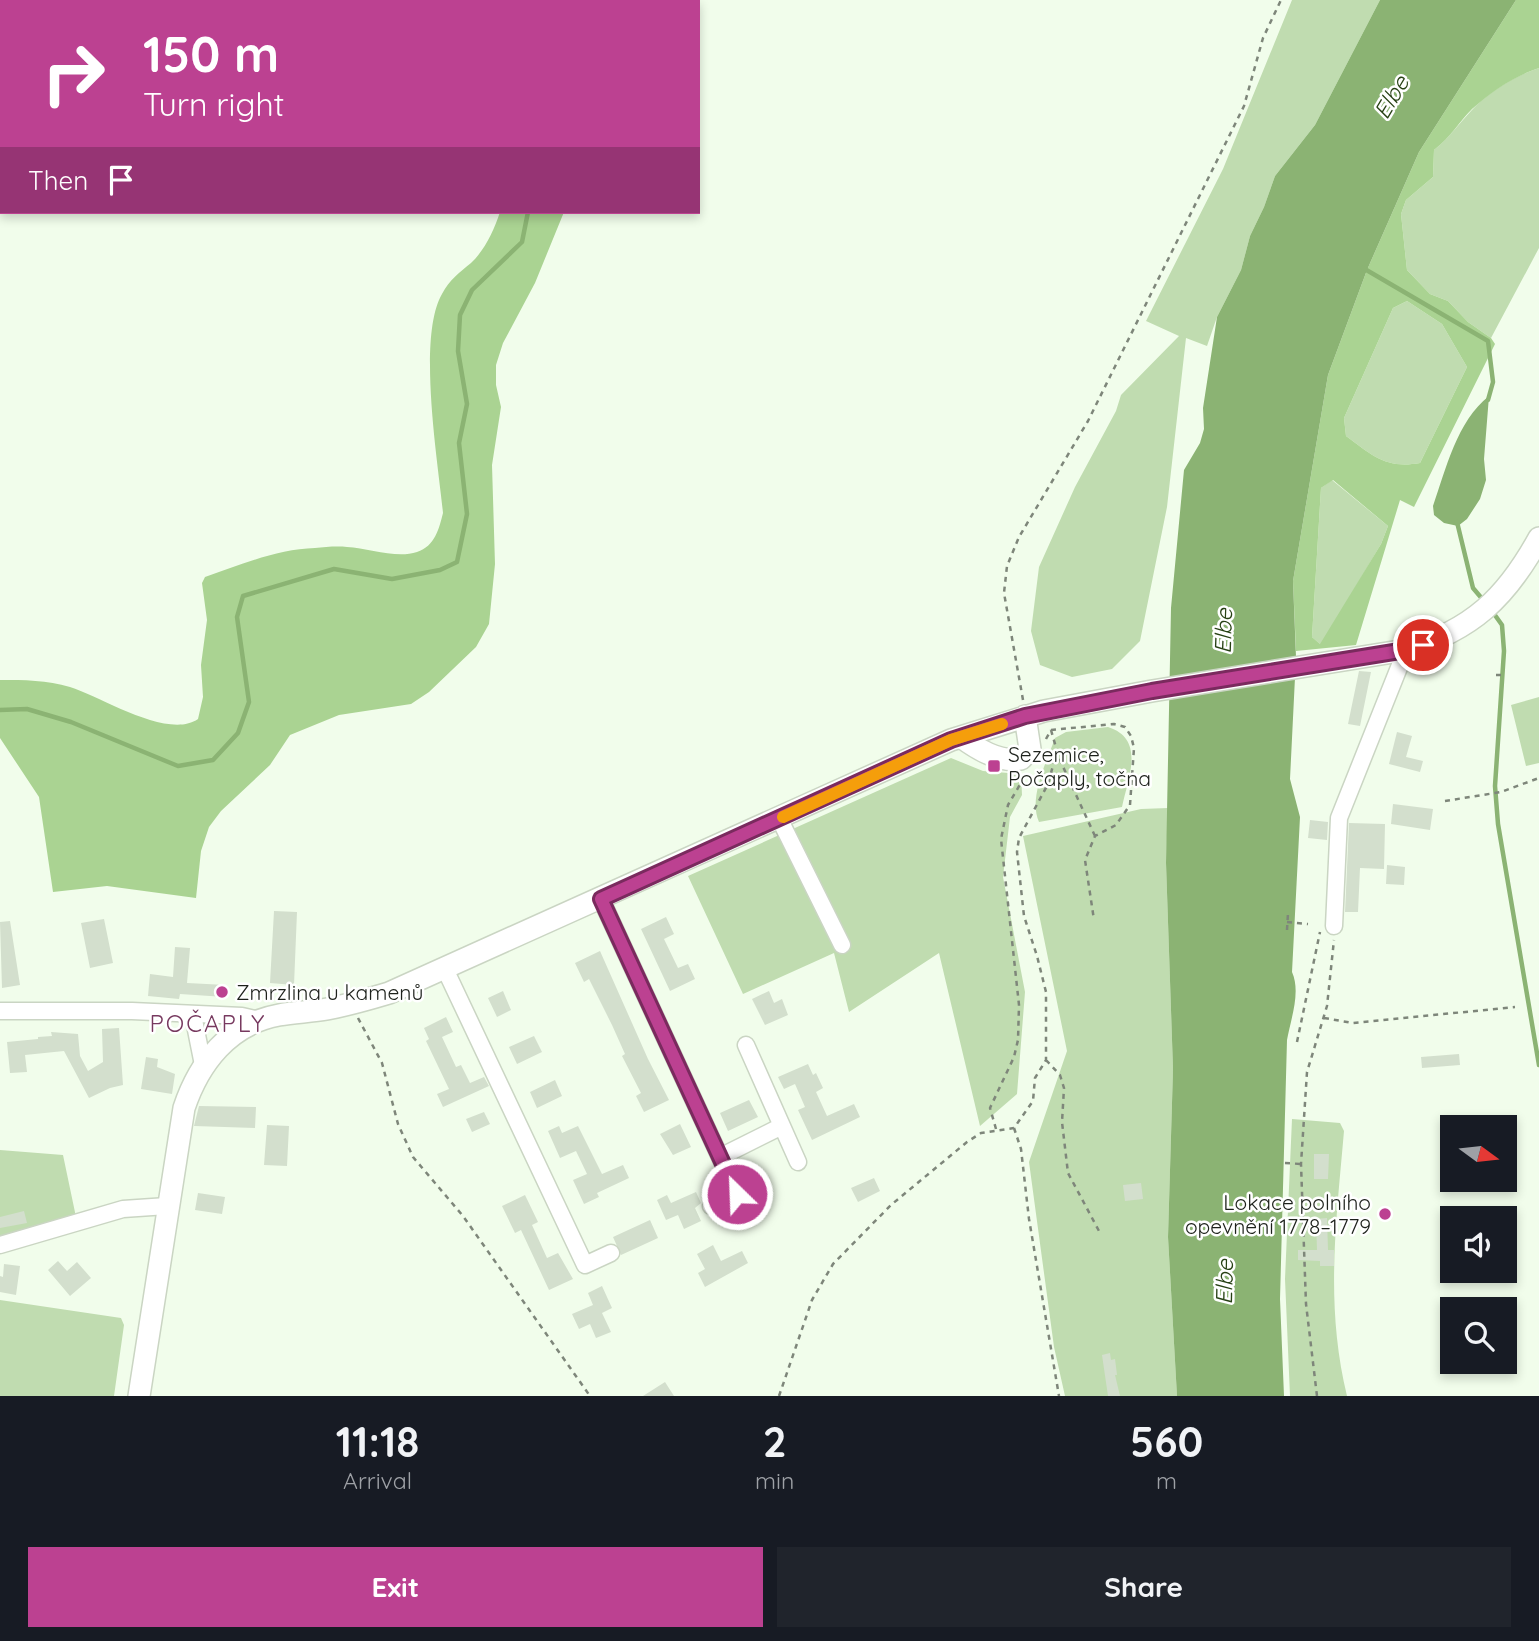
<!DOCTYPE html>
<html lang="en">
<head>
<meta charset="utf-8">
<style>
	body { margin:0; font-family:Quicksand,sans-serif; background:#20242c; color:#f1f3f6; height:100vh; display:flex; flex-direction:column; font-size:26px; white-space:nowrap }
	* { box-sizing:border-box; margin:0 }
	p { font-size:23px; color:#9ea1a6 }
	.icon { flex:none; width:38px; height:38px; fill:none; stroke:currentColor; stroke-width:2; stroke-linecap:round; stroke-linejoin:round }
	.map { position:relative; height:1396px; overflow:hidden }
	.panel { display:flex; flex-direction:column; background:#171b24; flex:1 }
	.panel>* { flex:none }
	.top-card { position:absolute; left:0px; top:0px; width:700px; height:214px; box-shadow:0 4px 10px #0003; background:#bc4191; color:#fff; overflow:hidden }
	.needle { width:46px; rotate:105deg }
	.tools { position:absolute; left:1440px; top:1115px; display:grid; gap:14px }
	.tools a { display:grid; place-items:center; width:77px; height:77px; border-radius:0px; background:#171b24; box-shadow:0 4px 10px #0003; font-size:35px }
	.pin { position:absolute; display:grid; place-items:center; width:60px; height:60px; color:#fff; margin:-30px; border:4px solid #fff; border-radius:50%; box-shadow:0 2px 7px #0007 }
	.me { position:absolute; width:77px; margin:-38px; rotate:336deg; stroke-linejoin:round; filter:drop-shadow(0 0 5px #0008) }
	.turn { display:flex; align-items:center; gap:24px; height:147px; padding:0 28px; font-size:32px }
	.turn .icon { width:91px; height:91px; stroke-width:2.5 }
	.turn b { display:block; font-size:49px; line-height:60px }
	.then { display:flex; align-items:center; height:66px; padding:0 28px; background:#0003; gap:14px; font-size:26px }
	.eta { display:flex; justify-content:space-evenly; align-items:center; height:119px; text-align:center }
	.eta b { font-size:42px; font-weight:800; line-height:49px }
	.primary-button { display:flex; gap:14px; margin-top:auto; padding:14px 28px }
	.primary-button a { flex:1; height:80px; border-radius:0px; background:#bc4191; color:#fff; font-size:28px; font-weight:800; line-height:80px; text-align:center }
	.primary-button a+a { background:#20242c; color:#f1f3f6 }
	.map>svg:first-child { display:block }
	.green { fill:#c0dcb0 }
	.forest { fill:#aad392; fill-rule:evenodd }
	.water { fill:#8bb373 }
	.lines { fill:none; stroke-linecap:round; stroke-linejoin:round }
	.stream { stroke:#8bb373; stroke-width:4.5 }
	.building { fill:#d3dfcd }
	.street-casing { stroke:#cad5c3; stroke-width:19 }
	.secondary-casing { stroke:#cad5c3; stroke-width:24 }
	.path { stroke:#7e867a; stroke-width:2.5; stroke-dasharray:5 5; stroke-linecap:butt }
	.street { stroke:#fff; stroke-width:16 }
	.secondary { stroke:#fff; stroke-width:21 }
	.route-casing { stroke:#7a2a5e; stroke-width:18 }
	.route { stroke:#bc4191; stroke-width:12 }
	.slow { stroke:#f59e0b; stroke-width:12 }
	.poi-dot { fill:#bc4191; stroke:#fff; stroke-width:2.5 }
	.labels { text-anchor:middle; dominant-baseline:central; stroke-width:5; stroke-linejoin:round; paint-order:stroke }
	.poi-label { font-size:21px; fill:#1d211b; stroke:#fff; text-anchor:start }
	.water-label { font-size:23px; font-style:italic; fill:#274114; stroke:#fff }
	.quarter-label { font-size:24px; letter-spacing:2px; fill:#77395f; stroke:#fff }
</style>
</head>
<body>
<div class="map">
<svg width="1539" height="1396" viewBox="0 0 1539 1396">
	<rect width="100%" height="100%" fill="#f1fdeb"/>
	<path class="green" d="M1292 0H1380L1315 125 1275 176 1264 207 1250 236 1241 270 1217 317 1207 346 1186 338 1167 507 1140 641 1112 669 1072 677 1040 665 1031 631 1039 567 1075 487 1116 411 1121 395 1179 336 1146 321 1223 169Z
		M1539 68V248L1491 338 1468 322 1448 301 1430 294 1407 270 1401 214 1406 200 1433 177 1434 150C1449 138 1458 125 1471 111 1489 92 1514 76 1539 68Z
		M1407 301 1442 324 1467 367 1420 463C1386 469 1373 456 1346 436L1344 418 1393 308Z
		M1332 480 1388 526 1381 544 1321 645 1312 637 1321 488Z
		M1539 697V763L1526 766 1511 705Z
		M1108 727C1146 739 1128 778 1122 807L1039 822C1028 798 1047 761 1055 738L1066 732Z
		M951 758 983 771 1021 774 1022 795 1010 817 1003 877 1025 992 1017 1094 980 1126 939 953 849 1012 834 953 743 994 688 876Z
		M1168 808 1166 863 1173 1069 1168 1237 1177 1396H1065L1054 1347 1029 1162 1067 1051 1023 836 1141 809Z
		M1292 1119 1340 1123 1344 1131C1336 1223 1325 1305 1347 1396H1290L1285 1279Z
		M0 1150 63 1155 76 1217 0 1237Z
		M0 1300 121 1318 124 1325 114 1396H0Z"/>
	<path class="forest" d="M1516 0H1539V68C1514 76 1492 91 1472 109 1458 123 1451 137 1434 150L1433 177 1406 200 1401 214 1407 270 1430 294 1448 301 1468 322 1491 338 1495 344 1414 507 1400 500 1356 645 1296 651 1293 581 1328 375 1367 270 1419 152ZM1407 301 1442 324 1467 367 1420 463C1386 469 1373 456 1346 436L1344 418 1393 308ZM1333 480 1388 526 1381 544 1320 644 1312 637 1321 488Z
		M500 212H564L535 283 503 343 496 365V385L501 407 492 465 495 564 489 624 476 647 429 692 411 704 339 715 290 735 270 765 221 811 209 827 201 851 196 898 107 886 53 892 39 797 0 738V680C24 680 47 680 70 687 102 697 168 740 198 719L203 697 201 665 207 620 202 583 205 577C240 565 277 549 315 548 325 547 337 546 347 547 369 548 396 559 417 552 435 546 439 529 443 513 438 462 417 337 442 294 450 279 459 273 471 263 485 250 494 230 500 212Z"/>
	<path class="water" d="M1380 0H1516L1419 152 1367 270 1328 375 1293 581 1296 657 1290 779 1300 817 1292 972C1301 992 1291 1018 1287 1040L1280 1299 1284 1396H1177L1168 1237 1173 1069 1166 863 1171 608 1184 470 1200 443 1204 429 1203 408 1217 317 1241 270 1250 236 1264 207 1275 176 1315 125Z
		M1489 396 1484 459 1486 480 1480 499 1467 519 1458 526 1444 523 1434 515 1433 506C1446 469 1457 421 1489 396Z"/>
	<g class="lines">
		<path class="stream" d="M633 2V0
			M1363 268 1488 341 1493 382 1488 400
			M1457 522 1473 588 1484 601
			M1492 611 1502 625 1504 651 1495 786 1498 824 1539 1065
			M0 710 27 709 71 722 178 766 213 760 238 733 249 702 237 617 243 596 334 569 392 579 440 570 457 562 467 514 459 443 467 404 458 351 460 315 472 290 522 242 528 212"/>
	</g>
	<path class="building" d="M1359 671 1371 672 1360 726 1348 724Z
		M1397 732 1412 736 1406 757 1423 761 1420 772 1389 764Z
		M1393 804 1433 809 1430 830 1391 824Z
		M1310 820 1328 822 1327 840 1308 838Z
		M1349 823 1385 824 1384 869 1360 868 1358 912H1345Z
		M1387 865 1405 867 1404 885 1386 884Z
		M274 911 297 912 294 985 270 983Z
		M666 917 674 934 664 939 678 968 688 964 695 979 670 991 641 929Z
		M104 919 113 963 90 968 81 923Z
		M10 921 20 985 2 988 0 922Z
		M175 947 190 948 187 983 226 985 225 997 180 994 179 999 148 996 150 974 173 977Z
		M600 951 648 1059 669 1100 644 1112 636 1096 641 1093 622 1056 625 1054 612 1025 589 979 584 982 575 963Z
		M503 991 511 1010 497 1017 488 998Z
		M769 991 774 1003 782 999 788 1015 765 1025 752 999Z
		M446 1017 453 1032 442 1037 456 1067 461 1065 470 1083 484 1077 489 1086 443 1107 437 1094 449 1089 426 1041 429 1039 424 1028Z
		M119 1028 123 1085 110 1088 89 1098 64 1051 25 1055 27 1072 10 1073 7 1042 38 1039V1037L52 1036 51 1032 78 1034 80 1056 88 1071 103 1062 102 1029Z
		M534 1036 542 1052 517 1064 509 1047Z
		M1459 1054 1460 1065 1422 1068 1421 1057Z
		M146 1057 158 1059 157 1067 175 1074 172 1094 141 1089Z
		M808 1064 813 1075 816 1073 823 1088 816 1092 827 1116 854 1104 860 1117 812 1140 798 1110 805 1107 795 1084 784 1089 778 1077Z
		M555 1080 562 1096 537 1108 530 1092Z
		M749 1100 758 1117 728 1131 720 1113Z
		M199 1106 256 1107 255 1128 194 1126Z
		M484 1112 490 1124 472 1132 466 1119Z
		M680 1124 691 1147 673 1155 660 1134Z
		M267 1125 289 1126 287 1166 264 1165Z
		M559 1126 562 1133 578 1126 602 1174 623 1165 629 1178 597 1193 599 1197 584 1204 573 1180 587 1174 576 1151 560 1158 548 1131Z
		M1314 1154H1329L1328 1179H1314Z
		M874 1178 880 1191 858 1202 851 1188Z
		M1141 1183 1143 1199 1125 1201 1123 1185Z
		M696 1192 701 1203 695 1208 701 1221 684 1229 678 1215 666 1220 657 1200 667 1195 671 1203Z
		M198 1193 225 1197 222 1214 195 1210Z
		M525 1195 538 1222 532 1225 547 1258 558 1253 573 1279 549 1290 521 1230 515 1233 502 1206Z
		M24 1211 27 1223 0 1228V1217Z
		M1327 1218 1328 1250H1334V1266H1320V1261L1298 1260V1250H1317L1316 1219Z
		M650 1220 658 1238 621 1255 613 1237Z
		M713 1245 721 1261 742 1251 748 1263 705 1287 698 1273 705 1269 697 1254Z
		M58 1261 67 1271 77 1262 91 1278 70 1296 48 1270Z
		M4 1264 20 1266 16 1295 0 1292V1276L3 1277Z
		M602 1286 612 1308 602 1313 611 1332 596 1338 590 1324 579 1329 572 1314 593 1305 588 1293Z
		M1110 1353 1111 1360 1115 1359 1117 1375H1115L1120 1396H1108L1102 1355Z
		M665 1382 674 1396H643Z"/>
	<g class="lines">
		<defs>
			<path id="street" d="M779 818 842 945
				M601 899 737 1194 711 1206
				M1334 926 1339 818 1406 650
				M445 969 585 1265 611 1253
				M0 1011H132L242 1016 260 1020
				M193 1015 203 1065
				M746 1045 798 1162
				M720 1157 782 1126
				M0 1245 123 1209 167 1206"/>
			<path id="secondary" d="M961 737C977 749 1001 763 1021 759L1030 749 1025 716
				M139 1396 184 1108C199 1063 229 1024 279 1015 294 1012 311 1012 327 1009 348 1005 369 999 389 993L951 740 1044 711 1152 691 1406 650C1472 630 1506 598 1539 538"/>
		</defs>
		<use href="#street" class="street-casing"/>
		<use href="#secondary" class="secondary-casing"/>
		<path class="path" d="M1496 675H1506
			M1023 700 1004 593 1007 566 1019 537 1088 421 1244 106 1263 38 1281 0
			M1051 730 1114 724 1125 727 1131 736 1134 748 1130 805 1116 825 1095 836 1085 860 1094 920
			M1051 730 1059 758 1095 836
			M1046 739 1051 730
			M1445 801 1501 792 1539 778
			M1287 922 1308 924
			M1287 930 1288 913
			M358 1018 382 1063 398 1124 413 1157 463 1216 590 1396
			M1324 1018 1353 1023 1515 1007
			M1297 1042 1320 932
			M1046 1060 1060 1075 1064 1088 1062 1122 1068 1173 1099 1231
			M1014 1128 1021 1149 1029 1219 1059 1396
			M996 1129 990 1108 1014 1057 1018 1040 1019 1005 1001 839 1008 805 1025 776
			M1285 1163 1301 1164
			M779 1396 812 1300 833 1264 891 1205 967 1142 981 1133 1014 1128 1033 1101 1035 1078 1046 1060V992L1037 956 1024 916 1017 852 1019 838 1048 784 1057 751
			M1317 1396 1306 1304 1301 1164 1307 1072 1327 1006 1334 940"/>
		<use href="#street" class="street"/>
		<use href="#secondary" class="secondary"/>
	</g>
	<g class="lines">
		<defs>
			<path id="route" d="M737 1194 601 899 951 740 1025 716 1152 691 1406 650 1423 645"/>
		</defs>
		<use href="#route" class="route-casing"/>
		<use href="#route" class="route"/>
		<path class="slow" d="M783 817 951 740 1002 724"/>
	</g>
	<g class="poi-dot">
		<rect x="987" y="759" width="14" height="14" rx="3.5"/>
		<circle cx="222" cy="992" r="7"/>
		<circle cx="1385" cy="1214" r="7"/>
	</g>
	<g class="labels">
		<g class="poi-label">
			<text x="1008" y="754">Sezemice,<tspan x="1008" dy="24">Počaply, točna</tspan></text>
			<text x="236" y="992">Zmrzlina u kamenů</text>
			<text x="1371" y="1202" text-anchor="end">Lokace polního<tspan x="1371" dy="24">opevnění 1778–1779</tspan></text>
		</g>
		<g class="water-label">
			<text transform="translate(1391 97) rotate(-59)">Elbe</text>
			<text transform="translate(1223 631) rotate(-88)">Elbe</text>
			<text transform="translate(1224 1282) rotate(-89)">Elbe</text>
		</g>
		<g class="quarter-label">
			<text x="208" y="1023">POČAPLY</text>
		</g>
	</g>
</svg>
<div class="tools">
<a><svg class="needle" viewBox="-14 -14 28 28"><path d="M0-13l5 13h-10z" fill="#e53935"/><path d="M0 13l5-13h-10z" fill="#9ea1a6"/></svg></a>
<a><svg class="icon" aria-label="sound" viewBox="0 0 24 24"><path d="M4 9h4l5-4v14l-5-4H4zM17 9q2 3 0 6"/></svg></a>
<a><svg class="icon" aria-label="search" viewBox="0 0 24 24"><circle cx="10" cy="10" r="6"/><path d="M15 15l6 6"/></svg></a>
</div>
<div class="pin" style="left:1423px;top:645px;background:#d93025"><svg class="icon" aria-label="arrive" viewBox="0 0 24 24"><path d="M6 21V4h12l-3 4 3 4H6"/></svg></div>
<svg class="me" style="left:737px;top:1194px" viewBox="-20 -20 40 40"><circle r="17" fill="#bc4191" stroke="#fff" stroke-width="3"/><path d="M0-11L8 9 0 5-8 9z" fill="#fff"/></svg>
<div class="top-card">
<div class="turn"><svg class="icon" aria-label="right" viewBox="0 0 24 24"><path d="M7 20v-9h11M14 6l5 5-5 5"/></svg><div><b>150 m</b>Turn right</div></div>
<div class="then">Then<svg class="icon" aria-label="arrive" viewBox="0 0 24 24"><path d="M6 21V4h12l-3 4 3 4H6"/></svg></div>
</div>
</div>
<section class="panel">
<div class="eta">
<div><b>11:18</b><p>Arrival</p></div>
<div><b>2</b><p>min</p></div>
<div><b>560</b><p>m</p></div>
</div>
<div class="primary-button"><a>Exit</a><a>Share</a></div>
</section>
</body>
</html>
